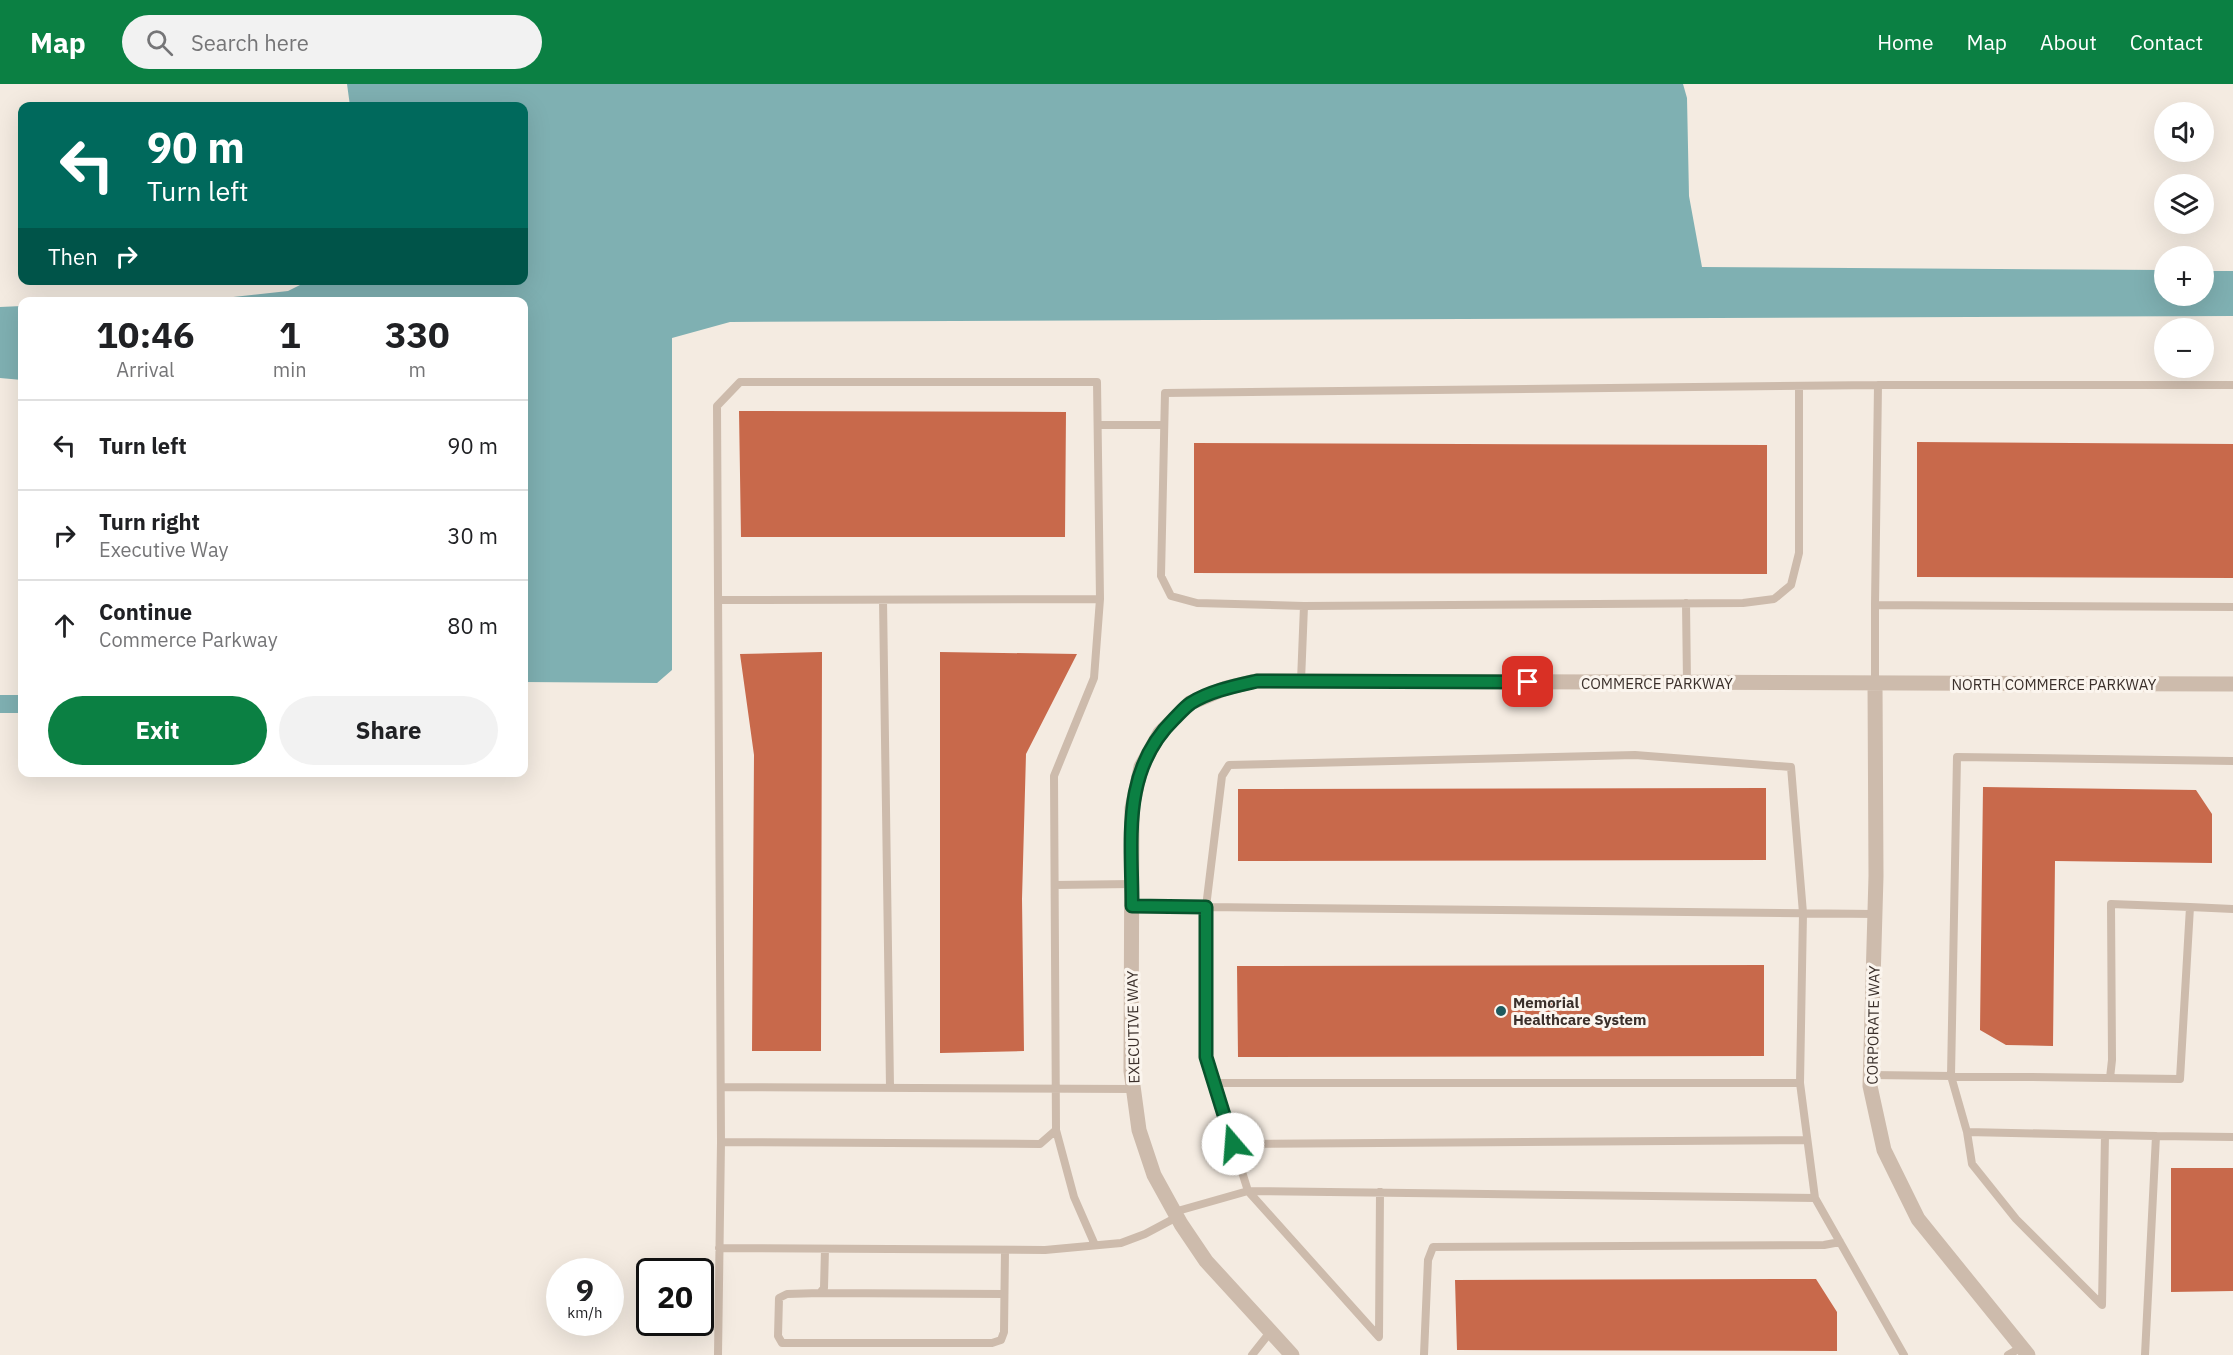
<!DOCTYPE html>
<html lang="en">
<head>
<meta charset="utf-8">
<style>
	body { margin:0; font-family:"IBM Plex Sans",sans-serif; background:#f2f2f2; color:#202124; height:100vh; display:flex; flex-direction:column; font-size:22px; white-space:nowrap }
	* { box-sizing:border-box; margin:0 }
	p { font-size:20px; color:#757577 }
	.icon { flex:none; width:33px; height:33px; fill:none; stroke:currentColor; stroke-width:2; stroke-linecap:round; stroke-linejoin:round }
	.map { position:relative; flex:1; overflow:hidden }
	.panel { position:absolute; left:18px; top:213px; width:510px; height:480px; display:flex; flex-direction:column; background:#fff; border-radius:12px; box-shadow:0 6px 24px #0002 }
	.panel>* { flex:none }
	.hud { position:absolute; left:18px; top:18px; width:510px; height:183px; border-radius:12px; box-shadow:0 6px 24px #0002; background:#00695c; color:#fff; overflow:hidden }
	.fabs { position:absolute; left:2154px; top:18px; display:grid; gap:12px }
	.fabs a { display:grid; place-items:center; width:60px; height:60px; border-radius:50%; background:#fff; box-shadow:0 6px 24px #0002; font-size:30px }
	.speed { position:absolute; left:546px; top:1174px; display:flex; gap:12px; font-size:30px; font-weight:700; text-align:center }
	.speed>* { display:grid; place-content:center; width:78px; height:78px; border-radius:50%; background:#fff; box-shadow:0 6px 24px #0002; line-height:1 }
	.speed small { font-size:15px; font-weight:400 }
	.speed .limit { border:3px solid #111; border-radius:9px; background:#fff; color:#111 }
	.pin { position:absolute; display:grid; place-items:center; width:51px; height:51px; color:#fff; margin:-26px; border-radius:12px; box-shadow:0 3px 9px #0006 }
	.me { position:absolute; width:66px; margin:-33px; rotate:342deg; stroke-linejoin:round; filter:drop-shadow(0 0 4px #0008) }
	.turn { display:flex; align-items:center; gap:21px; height:126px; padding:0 30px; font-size:27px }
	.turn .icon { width:78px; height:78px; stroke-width:2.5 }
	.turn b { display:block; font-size:42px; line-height:51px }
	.then { display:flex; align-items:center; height:57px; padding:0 30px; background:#0003; gap:12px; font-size:22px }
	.eta { display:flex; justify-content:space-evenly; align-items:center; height:102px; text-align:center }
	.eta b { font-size:36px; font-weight:800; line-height:42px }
	.action { display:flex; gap:12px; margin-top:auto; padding:12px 30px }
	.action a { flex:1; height:69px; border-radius:36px; background:#0b8043; color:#fff; font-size:24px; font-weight:800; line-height:69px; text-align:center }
	.action a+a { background:#f2f2f2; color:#202124 }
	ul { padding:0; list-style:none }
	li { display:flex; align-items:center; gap:18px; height:90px; padding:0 30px; border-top:2px solid #e0e0e0 }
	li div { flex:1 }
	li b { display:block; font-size:22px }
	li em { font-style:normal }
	header { display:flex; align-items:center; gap:36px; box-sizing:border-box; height:84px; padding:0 30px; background:#0b8043; color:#fff }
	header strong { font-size:28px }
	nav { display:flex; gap:33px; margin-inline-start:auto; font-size:21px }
	.search { width:420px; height:54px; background:#f2f2f2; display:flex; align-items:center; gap:15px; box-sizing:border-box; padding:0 21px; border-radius:33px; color:#757577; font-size:22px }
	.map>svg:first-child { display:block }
	.water { fill:#7fb0b2 }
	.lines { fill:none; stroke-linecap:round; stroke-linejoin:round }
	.canal { stroke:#7fb0b2; stroke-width:18 }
	.building { fill:#c8694b }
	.service { stroke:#cdbbac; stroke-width:8 }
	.minor { stroke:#cdbbac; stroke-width:15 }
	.route-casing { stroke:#07532c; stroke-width:15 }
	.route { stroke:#0b8043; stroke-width:10 }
	.poi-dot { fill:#1f5a5e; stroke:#fbf5ee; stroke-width:2 }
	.labels { text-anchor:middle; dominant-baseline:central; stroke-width:6; stroke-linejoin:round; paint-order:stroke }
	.street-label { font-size:15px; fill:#3b302b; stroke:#fbf5ee }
	.poi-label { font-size:15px; font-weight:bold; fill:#3b302b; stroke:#fbf5ee; text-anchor:start }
</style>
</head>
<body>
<header>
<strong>Map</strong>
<div class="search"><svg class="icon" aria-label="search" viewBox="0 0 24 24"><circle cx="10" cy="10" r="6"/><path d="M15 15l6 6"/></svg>Search here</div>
<nav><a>Home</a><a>Map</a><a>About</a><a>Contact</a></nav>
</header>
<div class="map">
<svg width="2233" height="1271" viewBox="0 0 2233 1271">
	<rect width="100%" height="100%" fill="#f4ebe1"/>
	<path class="water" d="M347 0H1683L1687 14 1689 112 1702 183 2164 186V212H2204V187H2233V232L730 238 672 254V586L657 599 524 598V218L140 217 215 215 288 207 308 197 524 196V22H350Z
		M22 222V296L0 294V223Z"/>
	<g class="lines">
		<path class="canal" d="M0 620H22"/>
	</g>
	<path class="building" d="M739 327 1066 328 1065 453H741Z
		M1917 358 2233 360V494L1917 493Z
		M1194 359 1767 361V490L1194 489Z
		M822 568 821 967H752L754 671 740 570Z
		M940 568 1077 570 1026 670 1022 815 1024 967 940 969Z
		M1983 703 2196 706 2212 730V779L2055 777 2053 962 2006 961 1980 946Z
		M1766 704V776L1238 777V705Z
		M1764 881V972L1238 973 1237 882Z
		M2171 1084H2233V1207L2171 1208Z
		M1816 1195 1837 1228V1267L1457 1266 1455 1196Z"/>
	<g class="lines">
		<path class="service" d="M740 298H1097L1100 515 1094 594 1054 692 1056 1046 1040 1060 721 1058 717 322Z
			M1799 302V469L1791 501 1774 515 1743 519 1304 522 1197 519 1171 512 1161 492 1165 309 1878 301H2233
			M1099 341H1164
			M718 516 1100 515
			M883 516 890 1003
			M1686 519 1687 599
			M1875 521 1878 301
			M1301 597 1304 522
			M1875 599V521L2233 523
			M1055 801 1132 800
			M1132 822 1206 823 1222 692 1229 681 1635 671 1791 683 1803 829 1800 999 1815 1114 1248 1107
			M1871 991 2180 995 2190 823 2233 825
			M2110 994 2112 976 2111 820 2190 823
			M1214 999H1800
			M721 1003 1134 1005
			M1056 1046 1074 1113 1095 1161
			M1967 1048 2156 1052
			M2105 1051 2102 1221 2016 1135 1972 1080 1967 1048 1951 992 1957 673 2233 677
			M1233 1060 1807 1056
			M1248 1107 1379 1253 1380 1108
			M1815 1114 1904 1271
			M1174 1128 1248 1107 1206 973V823L1875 830
			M719 1164 1045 1166 1121 1159 1145 1150 1177 1133
			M825 1165 824 1204 820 1209 787 1210 779 1214 778 1252 782 1259H992L1001 1256 1004 1248 1005 1166
			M820 1209 1004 1210
			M718 1271 721 1058
			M1252 1271 1271 1247
			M1424 1271 1428 1176 1433 1163 1824 1161 1840 1158
			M2008 1271 2022 1263
			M2145 1271 2156 1052 2233 1053"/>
		<path class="minor" d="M1875 599 1876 792 1870 1002 1884 1066 1918 1135 2028 1271
			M1292 1271 1206 1177 1181 1140 1154 1091 1139 1046 1131 987 1132 724 1141 683 1160 649 1190 619 1226 604 1256 597 2233 600"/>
	</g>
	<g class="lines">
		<defs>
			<path id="route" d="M1233 1060 1206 973V823L1132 822C1132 754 1121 687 1174 635 1179 630 1185 623 1191 619 1210 607 1235 602 1257 597L1528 598"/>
		</defs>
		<use href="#route" class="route-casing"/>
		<use href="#route" class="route"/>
	</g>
	<circle class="poi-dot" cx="1501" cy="927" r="6"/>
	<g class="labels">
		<g class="street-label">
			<text x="1657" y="599">COMMERCE PARKWAY</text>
			<text x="2054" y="600">NORTH COMMERCE PARKWAY</text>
			<text transform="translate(1873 941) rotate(-89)">CORPORATE WAY</text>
			<text transform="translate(1133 943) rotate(-91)">EXECUTIVE WAY</text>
		</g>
		<g class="poi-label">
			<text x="1513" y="918">Memorial<tspan x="1513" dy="17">Healthcare System</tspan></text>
		</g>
	</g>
</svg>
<div class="fabs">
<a><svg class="icon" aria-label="sound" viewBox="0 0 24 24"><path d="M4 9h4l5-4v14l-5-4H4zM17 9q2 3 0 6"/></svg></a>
<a><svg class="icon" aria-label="layers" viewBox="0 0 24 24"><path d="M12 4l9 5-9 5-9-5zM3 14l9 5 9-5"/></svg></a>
<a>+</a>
<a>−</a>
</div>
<div class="speed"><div>9<small>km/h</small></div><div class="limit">20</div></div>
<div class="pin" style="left:1528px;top:598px;background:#d93025"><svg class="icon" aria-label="arrive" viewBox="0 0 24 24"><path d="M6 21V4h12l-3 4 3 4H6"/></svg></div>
<svg class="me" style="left:1233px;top:1060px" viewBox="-20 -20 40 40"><circle r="19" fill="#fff"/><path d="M0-13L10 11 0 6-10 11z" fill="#0b8043"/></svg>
<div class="hud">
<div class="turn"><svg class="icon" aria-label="left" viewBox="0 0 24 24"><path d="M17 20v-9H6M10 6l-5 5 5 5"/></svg><div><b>90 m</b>Turn left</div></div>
<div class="then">Then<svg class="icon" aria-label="right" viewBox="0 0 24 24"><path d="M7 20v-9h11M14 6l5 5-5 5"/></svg></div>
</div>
<section class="panel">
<div class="eta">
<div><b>10:46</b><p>Arrival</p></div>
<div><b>1</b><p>min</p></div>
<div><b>330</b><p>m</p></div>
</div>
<ul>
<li><svg class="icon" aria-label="left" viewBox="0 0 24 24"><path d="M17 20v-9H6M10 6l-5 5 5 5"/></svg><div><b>Turn left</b></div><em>90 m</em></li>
<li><svg class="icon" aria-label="right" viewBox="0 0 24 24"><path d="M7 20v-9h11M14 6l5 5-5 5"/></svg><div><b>Turn right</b><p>Executive Way</p></div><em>30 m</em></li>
<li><svg class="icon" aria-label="ahead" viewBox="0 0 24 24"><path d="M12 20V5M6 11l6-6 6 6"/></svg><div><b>Continue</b><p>Commerce Parkway</p></div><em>80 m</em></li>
</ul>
<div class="action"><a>Exit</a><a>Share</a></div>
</section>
</div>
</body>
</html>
